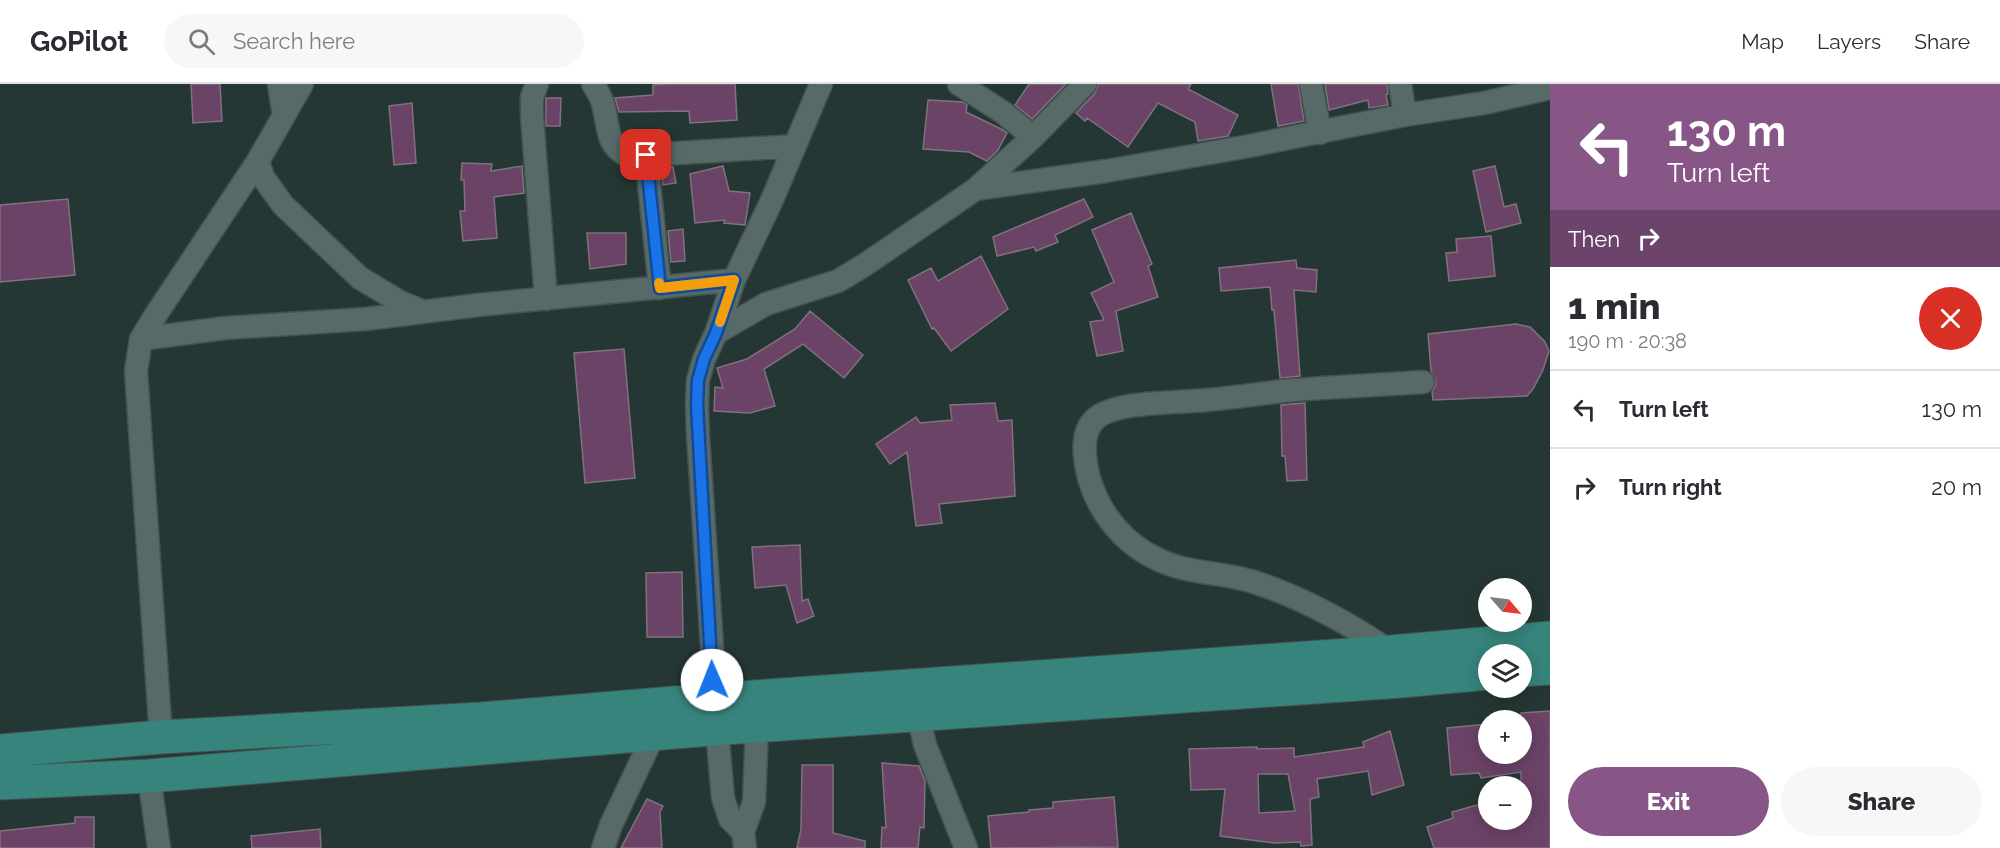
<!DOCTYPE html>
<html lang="en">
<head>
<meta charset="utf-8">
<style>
	body { margin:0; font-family:Raleway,sans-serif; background:#f7f7f7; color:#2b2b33; height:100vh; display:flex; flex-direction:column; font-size:22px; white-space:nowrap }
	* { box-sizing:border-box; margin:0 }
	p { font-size:20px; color:#7c7c81 }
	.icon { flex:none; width:33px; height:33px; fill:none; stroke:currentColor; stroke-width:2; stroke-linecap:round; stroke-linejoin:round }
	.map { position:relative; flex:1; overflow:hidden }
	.side { display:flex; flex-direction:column; background:#fff; width:450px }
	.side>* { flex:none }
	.banner { background:#875586; color:#fff; overflow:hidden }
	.needle { width:39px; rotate:118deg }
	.tools { position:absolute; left:1478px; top:494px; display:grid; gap:12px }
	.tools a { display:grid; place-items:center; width:54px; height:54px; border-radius:50%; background:#fff; box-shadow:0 3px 15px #0003; font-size:30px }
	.pin { position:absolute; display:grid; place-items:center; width:51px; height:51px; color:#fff; margin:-26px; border-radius:12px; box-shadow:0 3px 9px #0006 }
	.me { position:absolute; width:66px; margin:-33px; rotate:359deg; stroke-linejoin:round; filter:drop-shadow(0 0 4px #0008) }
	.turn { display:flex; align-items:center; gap:21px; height:126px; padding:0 18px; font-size:27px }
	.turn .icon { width:78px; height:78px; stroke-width:2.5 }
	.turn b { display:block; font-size:42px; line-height:51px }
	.then { display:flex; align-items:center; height:57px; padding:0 18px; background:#0003; gap:12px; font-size:22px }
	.round { display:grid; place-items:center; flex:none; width:63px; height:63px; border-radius:32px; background:#f7f7f7 }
	.summary { display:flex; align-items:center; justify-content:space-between; height:102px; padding:0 18px }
	h1 { font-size:36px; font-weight:800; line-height:45px }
	.primary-button { display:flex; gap:12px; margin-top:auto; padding:12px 18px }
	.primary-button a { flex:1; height:69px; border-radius:36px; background:#875586; color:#fff; font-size:24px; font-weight:800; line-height:69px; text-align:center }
	.primary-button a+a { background:#f7f7f7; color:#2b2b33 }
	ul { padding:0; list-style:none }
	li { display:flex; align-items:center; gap:18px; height:78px; padding:0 18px; border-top:2px solid #e1e1e2 }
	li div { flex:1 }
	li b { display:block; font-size:22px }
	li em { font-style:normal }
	header { display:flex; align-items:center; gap:36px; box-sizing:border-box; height:84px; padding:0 30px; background:#fff; border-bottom:2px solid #e1e1e2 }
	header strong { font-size:28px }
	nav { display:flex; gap:33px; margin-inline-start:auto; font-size:21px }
	.search { width:420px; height:54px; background:#f7f7f7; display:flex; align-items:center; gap:15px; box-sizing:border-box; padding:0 21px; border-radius:33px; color:#7c7c81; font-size:22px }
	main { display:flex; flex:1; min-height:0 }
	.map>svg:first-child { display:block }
	.building { fill:#6b4367; stroke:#7f727d; stroke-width:1.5; fill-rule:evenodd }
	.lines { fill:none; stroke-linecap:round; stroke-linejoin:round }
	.street-casing { stroke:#425250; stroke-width:25 }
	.primary-casing { stroke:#425250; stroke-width:35 }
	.street { stroke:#576a68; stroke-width:22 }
	.primary { stroke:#37847d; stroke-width:33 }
	.route-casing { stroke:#114b97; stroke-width:15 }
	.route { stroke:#1a73e8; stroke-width:10 }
	.slow { stroke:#f59e0b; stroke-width:10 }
</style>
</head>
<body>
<header>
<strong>GoPilot</strong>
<div class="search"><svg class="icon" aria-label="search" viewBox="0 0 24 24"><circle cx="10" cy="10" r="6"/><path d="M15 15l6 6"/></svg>Search here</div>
<nav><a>Map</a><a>Layers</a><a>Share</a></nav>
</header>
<main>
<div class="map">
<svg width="1550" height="764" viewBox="0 0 1550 764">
	<rect width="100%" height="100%" fill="#253734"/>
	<path class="building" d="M191 0H220L222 37 193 39Z
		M668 0H735L737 36 690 39 689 27 619 28 615 14 653 11V1Z
		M1029 0H1066L1032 35 1015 21Z
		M1098 0H1191L1188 5 1238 31 1228 52 1198 57 1195 38 1158 19 1128 63 1087 34 1085 37 1076 29 1095 9Z
		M1271 0H1298L1304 37 1278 42Z
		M1325 0H1387L1388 10 1386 11 1388 21 1369 24 1368 16 1329 26Z
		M546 14H561L560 42H546Z
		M928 16 963 18 967 21 966 28 1003 46 1007 49 998 66 987 77 969 68 923 65Z
		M412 19 416 79 394 81 389 22Z
		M462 79 492 80 491 87 522 82 524 109 494 113 497 154 463 157 460 127H465L464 96H461Z
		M723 82 729 107 750 109 745 141 724 139 725 136 695 139 690 90Z
		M1495 82 1504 123 1516 120 1521 139 1486 148 1473 87Z
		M673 83 676 99 663 101 661 84Z
		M68 115 75 191 0 198V121Z
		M1084 115 1093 133 1055 151 1058 158 1036 167 1034 163 997 172 993 153Z
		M1131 129 1152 180 1148 182 1158 213 1116 227 1123 267 1097 272 1090 238 1104 236 1091 209 1114 198 1092 146Z
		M683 145 685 177 671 178 668 147Z
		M587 149H626V180L590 185Z
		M1491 152 1495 192 1449 197 1446 169 1457 168 1456 155Z
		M981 172 1008 225 951 267 934 244 932 245 908 196 931 184 938 197Z
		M1296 176 1297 184 1317 186 1316 208 1294 206 1300 292 1280 294 1274 226H1272L1270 203 1221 207 1219 184Z
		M810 227 863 271 844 294 803 260 764 285 775 322 750 329 714 327 715 303 723 304 717 284 747 275 795 245Z
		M1516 240 1530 243 1545 258 1549 267 1543 286 1533 305 1527 312 1433 316 1432 307 1435 303 1436 297 1431 287 1428 250Z
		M624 265 635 394 585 399 574 269Z
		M995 319 998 337 1012 336 1015 412 939 420 942 439 916 442 907 368 890 380 876 360 916 333 920 339 952 336 950 321Z
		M1305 319 1307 396 1287 397 1285 372H1282L1281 321Z
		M800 461 802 517 808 515 814 532 797 539 786 501 755 504 752 463Z
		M682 488 683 553H647L646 489Z
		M1550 627V764H1434L1427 743 1453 734 1452 728 1488 718V735H1521V688L1481 694 1479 689 1451 691 1447 644 1487 640 1488 669H1521V629Z
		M1390 647 1404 701 1372 711 1368 687 1317 695 1319 713 1310 715 1312 761 1301 762 1300 758 1274 759 1220 752 1225 705 1191 706 1189 665 1257 663V665L1294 664V673L1364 663 1363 658ZM1258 690H1288L1295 727 1259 729Z
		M882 679 919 682 925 697 924 744 920 743 918 764H881L882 743 886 744Z
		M802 681H833V749L865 757V764H797L801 745Z
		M1114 713 1118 763 991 764 988 732 1029 728V726L1053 724V718Z
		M647 715 663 722 660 728 662 764H621Z
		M75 733H94V764H0V747L75 739Z
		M320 745 321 764H252L251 752Z"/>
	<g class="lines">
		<defs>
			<path id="street" d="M279 0 284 32
				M537 0 532 13V32L546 215
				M593 0C596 5 600 11 602 17 610 40 603 59 628 72L795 62
				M959 0 1004 29 1033 53
				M1311 0 1320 49
				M1400 0 1405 31
				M646 71 660 204
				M258 77 263 93 283 121 360 194 400 218 422 227
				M976 105 1106 87 1244 63 1405 31 1484 19 1550 4
				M716 249 766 220 838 197 863 182 976 105 1033 53 1085 0
				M141 255 225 244 366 235 478 221 734 196
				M1391 568C1350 540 1300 513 1254 498 1222 488 1187 490 1157 475 1124 460 1099 429 1089 394 1084 374 1079 345 1099 332 1122 317 1179 319 1206 316 1232 314 1257 310 1283 307 1329 303 1376 301 1423 298
				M710 630 713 577 698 352 697 321 698 296 704 275 716 249 734 196 772 116 821 0
				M918 630 925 661 966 764
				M717 645 723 714 730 735 743 748
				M161 653 136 287 141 255 155 232 258 77 302 0
				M149 692 159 764
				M603 764 611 741 654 650
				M745 764 743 748 754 718 757 642"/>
			<path id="primary" d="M1521 586 1550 584
				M0 667 161 653 481 635 710 616 1391 568 1550 554
				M0 699 149 692 711 645 1401 597 1488 589"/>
		</defs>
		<use href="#street" class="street-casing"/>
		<use href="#primary" class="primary-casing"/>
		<use href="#street" class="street"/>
		<use href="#primary" class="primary"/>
	</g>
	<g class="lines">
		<defs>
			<path id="route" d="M646 71 660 204 734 196 716 249 704 275 698 296 697 321 712 596"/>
		</defs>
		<use href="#route" class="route-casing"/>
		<use href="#route" class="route"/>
		<path class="slow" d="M659 199 660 204 734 196 720 238"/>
	</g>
</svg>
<div class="tools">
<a><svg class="needle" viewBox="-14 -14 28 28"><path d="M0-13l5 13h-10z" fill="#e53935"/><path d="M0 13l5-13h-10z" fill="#7c7c81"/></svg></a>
<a><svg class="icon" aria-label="layers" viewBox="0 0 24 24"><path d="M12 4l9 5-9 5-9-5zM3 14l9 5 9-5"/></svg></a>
<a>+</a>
<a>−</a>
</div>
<div class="pin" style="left:646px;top:71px;background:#d93025"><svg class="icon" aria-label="arrive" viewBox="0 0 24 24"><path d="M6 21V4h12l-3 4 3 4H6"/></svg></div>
<svg class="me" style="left:712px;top:596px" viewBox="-20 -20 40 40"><circle r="19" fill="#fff"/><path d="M0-13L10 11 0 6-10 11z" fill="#1a73e8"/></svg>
</div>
<section class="side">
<div class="banner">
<div class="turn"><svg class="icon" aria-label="left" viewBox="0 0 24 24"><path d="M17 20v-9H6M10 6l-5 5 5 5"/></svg><div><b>130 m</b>Turn left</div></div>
<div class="then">Then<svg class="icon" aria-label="right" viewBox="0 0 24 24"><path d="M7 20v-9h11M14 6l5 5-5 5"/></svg></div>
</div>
<div class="summary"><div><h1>1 min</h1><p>190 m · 20:38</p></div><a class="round" style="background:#d93025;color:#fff"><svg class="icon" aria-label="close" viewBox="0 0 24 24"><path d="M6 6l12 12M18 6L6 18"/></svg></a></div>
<ul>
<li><svg class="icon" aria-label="left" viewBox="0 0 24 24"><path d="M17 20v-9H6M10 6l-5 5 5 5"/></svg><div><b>Turn left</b></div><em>130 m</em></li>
<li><svg class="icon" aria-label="right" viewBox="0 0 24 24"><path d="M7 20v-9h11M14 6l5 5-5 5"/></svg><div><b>Turn right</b></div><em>20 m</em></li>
</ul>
<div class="primary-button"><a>Exit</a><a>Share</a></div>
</section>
</main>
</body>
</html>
